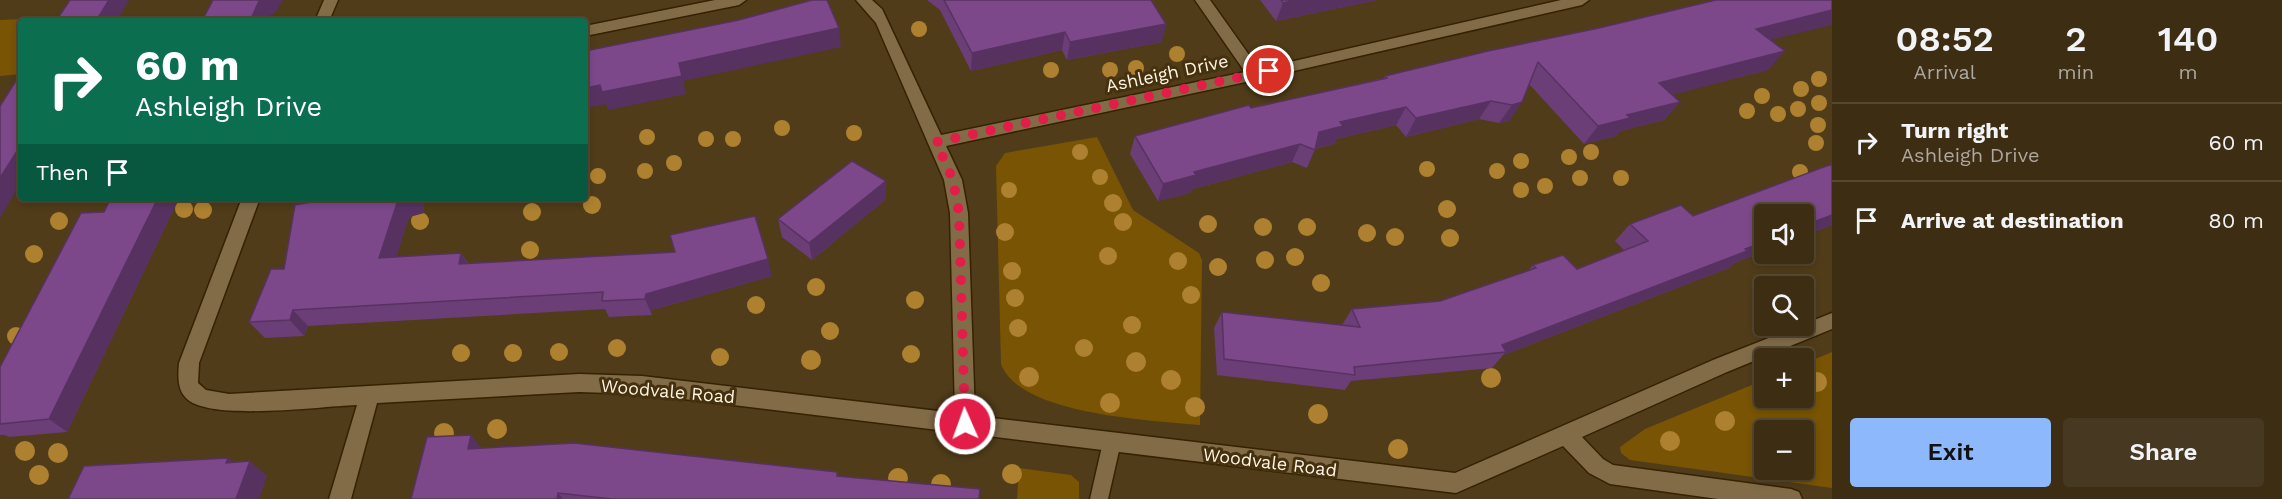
<!DOCTYPE html>
<html lang="en">
<head>
<meta charset="utf-8">
<style>
	body { margin:0; font-family:"Work Sans",sans-serif; background:#473921; color:#f1f3f6; height:100vh; display:flex; flex-direction:column; font-size:22px; white-space:nowrap }
	* { box-sizing:border-box; margin:0 }
	p { font-size:20px; color:#aca8a0 }
	.icon { flex:none; width:33px; height:33px; fill:none; stroke:currentColor; stroke-width:2; stroke-linecap:round; stroke-linejoin:round }
	.map { position:relative; flex:1; overflow:hidden }
	.drawer { display:flex; flex-direction:column; background:#3c2d13; width:450px }
	.drawer>* { flex:none }
	.top-card { position:absolute; left:18px; top:18px; width:570px; height:183px; border-radius:6px; box-shadow:0 3px 9px #0003,0 0 0 2px #554933; background:#0b6e4f; color:#fff; overflow:hidden }
	.fabs { position:absolute; left:1754px; top:204px; display:grid; gap:12px }
	.fabs a { display:grid; place-items:center; width:60px; height:60px; border-radius:6px; background:#3c2d13; box-shadow:0 3px 9px #0003,0 0 0 2px #554933; font-size:30px }
	.pin { position:absolute; display:grid; place-items:center; width:51px; height:51px; color:#fff; margin:-26px; border:3px solid #fff; border-radius:50%; box-shadow:0 2px 6px #0007 }
	.me { position:absolute; width:66px; margin:-33px; rotate:358deg; stroke-linejoin:round; filter:drop-shadow(0 0 4px #0008) }
	.turn { display:flex; align-items:center; gap:21px; height:126px; padding:0 18px; font-size:27px }
	.turn .icon { width:78px; height:78px; stroke-width:2.5 }
	.turn b { display:block; font-size:42px; line-height:51px }
	.then { display:flex; align-items:center; height:57px; padding:0 18px; background:#0003; gap:12px; font-size:22px }
	.eta { display:flex; justify-content:space-evenly; align-items:center; height:102px; text-align:center }
	.eta b { font-size:36px; font-weight:600; line-height:42px }
	.button { display:flex; gap:12px; margin-top:auto; padding:12px 18px }
	.button a { flex:1; height:69px; border-radius:6px; background:#8db9fc; color:#111; font-size:24px; font-weight:600; line-height:69px; text-align:center }
	.button a+a { background:#473921; color:#f1f3f6 }
	ul { padding:0; list-style:none }
	li { display:flex; align-items:center; gap:18px; height:78px; padding:0 18px; border-top:2px solid #554933 }
	li div { flex:1 }
	li b { display:block; font-size:22px }
	li em { font-style:normal }
	main { display:flex; flex:1; min-height:0 }
	.map>svg:first-child { display:block }
	.green { fill:#785404; fill-rule:evenodd }
	.lines { fill:none; stroke-linecap:round; stroke-linejoin:round }
	.service-casing { stroke:#352200; stroke-width:3 }
	.minor-casing { stroke:#352200; stroke-width:3 }
	.service { fill:#826c48; fill-rule:evenodd }
	.minor { fill:#826c48; fill-rule:evenodd }
	.tree { fill:#ad8130 }
	.wall { fill:#6b3e77 }
	.shaded-wall { fill:#573261 }
	.building { fill:#7c488a; stroke:#573261; stroke-width:1.5 }
	.route { stroke:#e11d48; stroke-width:10; stroke-dasharray:0 18 }
	.labels { text-anchor:middle; dominant-baseline:central; stroke-width:6; stroke-linejoin:round; paint-order:stroke }
	.street-label { font-size:18px; fill:#fef4e4; stroke:#45310e }
</style>
</head>
<body>
<main>
<div class="map">
<svg width="1832" height="499" viewBox="0 0 1832 499">
	<rect width="100%" height="100%" fill="#503c19"/>
	<path class="green" d="M61 17 58 21H21V74L0 76V20Z
		M1097 137 1133 210 1199 253 1202 260 1200 425C1151 420 1020 415 1001 364L996 166 1005 153Z
		M1832 352V488L1630 460 1621 453 1620 447 1645 429 1764 380V398H1803V364ZM1803 430V470H1764V430Z
		M1019 468 1071 475 1079 482V499H1017Z"/>
	<g class="lines">
		<defs>
			<path id="service" d="M1112 434 1118 436 1121 442 1108 499H1090L1103 442 1106 436Z"/>
			<path id="minor" d="M324 0H338L329 21H315Z
				M715 0H746L739 5 585 36V26Z
				M856 0H872L882 9 941 135 1245 72 1195 0H1210L1259 69 1561 0H1589L1582 5 1255 80 946 146 962 180 968 213 975 416 1455 473 1713 360 1832 313V329L1727 372 1582 437 1603 459 1613 465 1791 489 1799 492 1802 499H1718L1610 484 1589 473 1563 446 1456 493 642 394 579 392 377 403 351 499H329L357 405C323 406 208 422 186 398 177 389 178 375 179 363L242 198H260L199 363 198 383 206 390 229 394 579 374 642 376 955 413 950 213 944 180 876 23Z"/>
		</defs>
		<use href="#service" class="service-casing"/>
		<use href="#minor" class="minor-casing"/>
		<use href="#service" class="service"/>
		<use href="#minor" class="minor"/>
	</g>
	<g class="tree">
		<circle cx="919" cy="29" r="8"/>
		<circle cx="1177" cy="54" r="8"/>
		<circle cx="1136" cy="68" r="8"/>
		<circle cx="1051" cy="70" r="8"/>
		<circle cx="1110" cy="70" r="8"/>
		<circle cx="1819" cy="79" r="8"/>
		<circle cx="1801" cy="89" r="8"/>
		<circle cx="1762" cy="96" r="8"/>
		<circle cx="1819" cy="103" r="8"/>
		<circle cx="1798" cy="109" r="8"/>
		<circle cx="1747" cy="111" r="8"/>
		<circle cx="1778" cy="114" r="8"/>
		<circle cx="1818" cy="125" r="8"/>
		<circle cx="782" cy="128" r="8"/>
		<circle cx="854" cy="133" r="8"/>
		<circle cx="647" cy="137" r="8"/>
		<circle cx="706" cy="139" r="8"/>
		<circle cx="733" cy="139" r="8"/>
		<circle cx="1816" cy="143" r="8"/>
		<circle cx="1080" cy="152" r="8"/>
		<circle cx="1591" cy="152" r="8"/>
		<circle cx="1569" cy="157" r="8"/>
		<circle cx="1521" cy="161" r="8"/>
		<circle cx="674" cy="163" r="8"/>
		<circle cx="1427" cy="169" r="8"/>
		<circle cx="645" cy="171" r="8"/>
		<circle cx="1497" cy="171" r="8"/>
		<circle cx="1800" cy="172" r="8"/>
		<circle cx="598" cy="176" r="8"/>
		<circle cx="1100" cy="177" r="8"/>
		<circle cx="1580" cy="178" r="8"/>
		<circle cx="1621" cy="178" r="8"/>
		<circle cx="1545" cy="186" r="8"/>
		<circle cx="1009" cy="190" r="8"/>
		<circle cx="1521" cy="190" r="8"/>
		<circle cx="1113" cy="203" r="9"/>
		<circle cx="592" cy="205" r="9"/>
		<circle cx="184" cy="209" r="9"/>
		<circle cx="1447" cy="209" r="9"/>
		<circle cx="203" cy="210" r="9"/>
		<circle cx="532" cy="212" r="9"/>
		<circle cx="59" cy="221" r="9"/>
		<circle cx="420" cy="221" r="9"/>
		<circle cx="1123" cy="222" r="9"/>
		<circle cx="1208" cy="224" r="9"/>
		<circle cx="1263" cy="227" r="9"/>
		<circle cx="1307" cy="227" r="9"/>
		<circle cx="1005" cy="232" r="9"/>
		<circle cx="1367" cy="233" r="9"/>
		<circle cx="1395" cy="237" r="9"/>
		<circle cx="1450" cy="238" r="9"/>
		<circle cx="530" cy="250" r="9"/>
		<circle cx="34" cy="254" r="9"/>
		<circle cx="1108" cy="256" r="9"/>
		<circle cx="1295" cy="257" r="9"/>
		<circle cx="1265" cy="260" r="9"/>
		<circle cx="1178" cy="261" r="9"/>
		<circle cx="1218" cy="267" r="9"/>
		<circle cx="1012" cy="271" r="9"/>
		<circle cx="1321" cy="283" r="9"/>
		<circle cx="816" cy="287" r="9"/>
		<circle cx="1191" cy="295" r="9"/>
		<circle cx="1015" cy="298" r="9"/>
		<circle cx="915" cy="300" r="9"/>
		<circle cx="756" cy="305" r="9"/>
		<circle cx="1132" cy="325" r="9"/>
		<circle cx="1018" cy="328" r="9"/>
		<circle cx="830" cy="331" r="9"/>
		<circle cx="16" cy="336" r="9"/>
		<circle cx="617" cy="348" r="9"/>
		<circle cx="1084" cy="348" r="9"/>
		<circle cx="559" cy="352" r="9"/>
		<circle cx="461" cy="353" r="9"/>
		<circle cx="513" cy="353" r="9"/>
		<circle cx="911" cy="354" r="9"/>
		<circle cx="720" cy="357" r="9"/>
		<circle cx="811" cy="360" r="10"/>
		<circle cx="1136" cy="362" r="10"/>
		<circle cx="1029" cy="377" r="10"/>
		<circle cx="1491" cy="378" r="10"/>
		<circle cx="1171" cy="380" r="10"/>
		<circle cx="1817" cy="382" r="10"/>
		<circle cx="1110" cy="403" r="10"/>
		<circle cx="1195" cy="407" r="10"/>
		<circle cx="1318" cy="414" r="10"/>
		<circle cx="1725" cy="421" r="10"/>
		<circle cx="497" cy="429" r="10"/>
		<circle cx="444" cy="433" r="10"/>
		<circle cx="1670" cy="441" r="10"/>
		<circle cx="1398" cy="449" r="10"/>
		<circle cx="25" cy="451" r="10"/>
		<circle cx="58" cy="453" r="10"/>
		<circle cx="1012" cy="474" r="10"/>
		<circle cx="39" cy="475" r="10"/>
		<circle cx="898" cy="478" r="10"/>
		<circle cx="941" cy="484" r="10"/>
	</g>
	<path class="wall" d="M927 0H1151L1162 42 1067 60 1062 50 971 71 940 10Z
		M1260 0H1377L1276 21Z
		M1770 40 1768 70 1672 94 1680 102 1664 120 1620 131 1616 136 1584 144 1529 84 1509 121 1499 123 1479 119 1406 137 1396 125 1336 139 1334 144 1315 149 1307 168 1292 162 1192 189 1190 193 1158 201 1130 154 1135 136 1251 108 1384 78 1385 76Z
		M1832 164V225L1803 236V214H1764V251L1734 263 1729 268 1503 355 1492 368 1351 381 1345 390 1217 375 1214 328 1222 312 1342 325 1352 309 1440 301 1528 271 1533 265 1563 255 1577 269 1624 250 1615 241 1630 224 1681 205 1693 216Z
		M111 198H179L67 432 9 437 5 435H0V367L104 212Z
		M886 199 812 260 782 237 778 219Z
		M295 205 424 213 409 217 396 257 461 253 468 263 772 276 652 310V315L609 317 605 309 308 326 304 336 265 338 249 322 284 269Z
		M481 448 837 472 838 476 979 499H411Z"/>
	<path class="shaded-wall" d="M109 0H129L117 21H96Z
		M261 0H283L275 13 269 16 267 21H250L259 1Z
		M1296 0H1377L1276 21 1283 3Z
		M1832 10V25L1740 47 1756 29Z
		M1166 24 1162 42 1067 60 1070 42Z
		M839 28 841 47 683 81 686 94 608 110 606 104 585 108V88L679 63Z
		M1065 32 1062 50 971 71 972 53Z
		M1785 51 1768 70 1645 102 1659 83Z
		M1491 101 1479 119 1406 137 1416 118Z
		M1522 102 1509 121 1499 123 1512 105Z
		M1680 102 1664 120 1620 131 1616 136 1584 144 1598 126 1627 115Z
		M1406 107 1396 125 1336 139 1334 144 1313 149 1319 132 1340 122Z
		M1300 144 1292 162 1192 189 1190 193 1158 201 1163 184 1194 172Z
		M21 145V183L0 218V178Z
		M886 181V199L812 260 809 243Z
		M158 198H179L67 432 49 419Z
		M405 198H424V213L409 217 391 274 379 258 398 200Z
		M1832 215V225L1803 236V226Z
		M1764 242V251L1734 263 1729 268 1503 355 1506 352 1502 345Z
		M461 253 471 269 459 264Z
		M768 259 772 276 652 310V315L645 299 646 294Z
		M293 310 308 326 304 336 290 320Z
		M471 435 481 448 468 449Z
		M228 458 246 472 250 461 267 476 259 499H236L226 463Z
		M558 493 563 499H557Z"/>
	<path class="building" d="M70 0H109L96 21H56Z
		M213 0H261L259 1 250 21H202Z
		M812 0H827L839 28 679 63 682 76 602 92 600 85 585 88V51L739 20Z
		M944 0H1151L1166 24 1070 42 1065 32 972 53Z
		M1281 0H1296L1283 3Z
		M1716 0H1832V10L1756 29 1785 51 1659 83 1680 102 1627 115 1630 118 1598 126 1538 62 1522 102 1512 105 1491 101 1416 118 1406 107 1340 122 1343 126 1319 132 1315 150 1300 144 1194 172 1196 175 1163 184 1135 136 1249 105 1251 108 1387 78 1385 76 1488 51 1599 28Z
		M21 73V145L0 178V106Z
		M852 161 886 181 809 243 778 219Z
		M1832 164V215L1803 226V214H1764V242L1745 249 1747 251 1502 345 1506 352 1354 367 1355 375 1224 359 1222 312 1360 327 1352 309 1440 301 1536 268 1533 265 1563 255 1577 269 1648 241 1630 224 1681 205 1693 216Z
		M111 198H158L49 419 0 424V367L81 213 104 212Z
		M333 198H405L398 200 379 258 461 253 459 264 675 252 670 235 755 216 768 259 646 294 645 299 602 301 603 292 293 310 290 320 249 322 271 269H284L295 205Z
		M471 435 468 449 574 443 837 472V476L980 489 979 499H612L558 493 557 499H411L427 437Z
		M228 458 226 463 250 461 236 499H68L84 466Z"/>
	<g class="lines">
		<path class="route" d="M965 424 959 213 953 180 936 142 1269 71"/>
	</g>
	<g class="labels">
		<g class="street-label">
			<text transform="translate(1167 73) rotate(-12)">Ashleigh Drive</text>
			<text transform="translate(668 391) rotate(5)">Woodvale Road</text>
			<text transform="translate(1270 462) rotate(7)">Woodvale Road</text>
		</g>
	</g>
</svg>
<div class="fabs">
<a><svg class="icon" aria-label="sound" viewBox="0 0 24 24"><path d="M4 9h4l5-4v14l-5-4H4zM17 9q2 3 0 6"/></svg></a>
<a><svg class="icon" aria-label="search" viewBox="0 0 24 24"><circle cx="10" cy="10" r="6"/><path d="M15 15l6 6"/></svg></a>
<a>+</a>
<a>−</a>
</div>
<div class="pin" style="left:1269px;top:71px;background:#d93025"><svg class="icon" aria-label="arrive" viewBox="0 0 24 24"><path d="M6 21V4h12l-3 4 3 4H6"/></svg></div>
<svg class="me" style="left:965px;top:424px" viewBox="-20 -20 40 40"><circle r="17" fill="#e11d48" stroke="#fff" stroke-width="3"/><path d="M0-11L8 9 0 5-8 9z" fill="#fff"/></svg>
<div class="top-card">
<div class="turn"><svg class="icon" aria-label="right" viewBox="0 0 24 24"><path d="M7 20v-9h11M14 6l5 5-5 5"/></svg><div><b>60 m</b>Ashleigh Drive</div></div>
<div class="then">Then<svg class="icon" aria-label="arrive" viewBox="0 0 24 24"><path d="M6 21V4h12l-3 4 3 4H6"/></svg></div>
</div>
</div>
<section class="drawer">
<div class="eta">
<div><b>08:52</b><p>Arrival</p></div>
<div><b>2</b><p>min</p></div>
<div><b>140</b><p>m</p></div>
</div>
<ul>
<li><svg class="icon" aria-label="right" viewBox="0 0 24 24"><path d="M7 20v-9h11M14 6l5 5-5 5"/></svg><div><b>Turn right</b><p>Ashleigh Drive</p></div><em>60 m</em></li>
<li><svg class="icon" aria-label="arrive" viewBox="0 0 24 24"><path d="M6 21V4h12l-3 4 3 4H6"/></svg><div><b>Arrive at destination</b></div><em>80 m</em></li>
</ul>
<div class="button"><a>Exit</a><a>Share</a></div>
</section>
</main>
</body>
</html>
